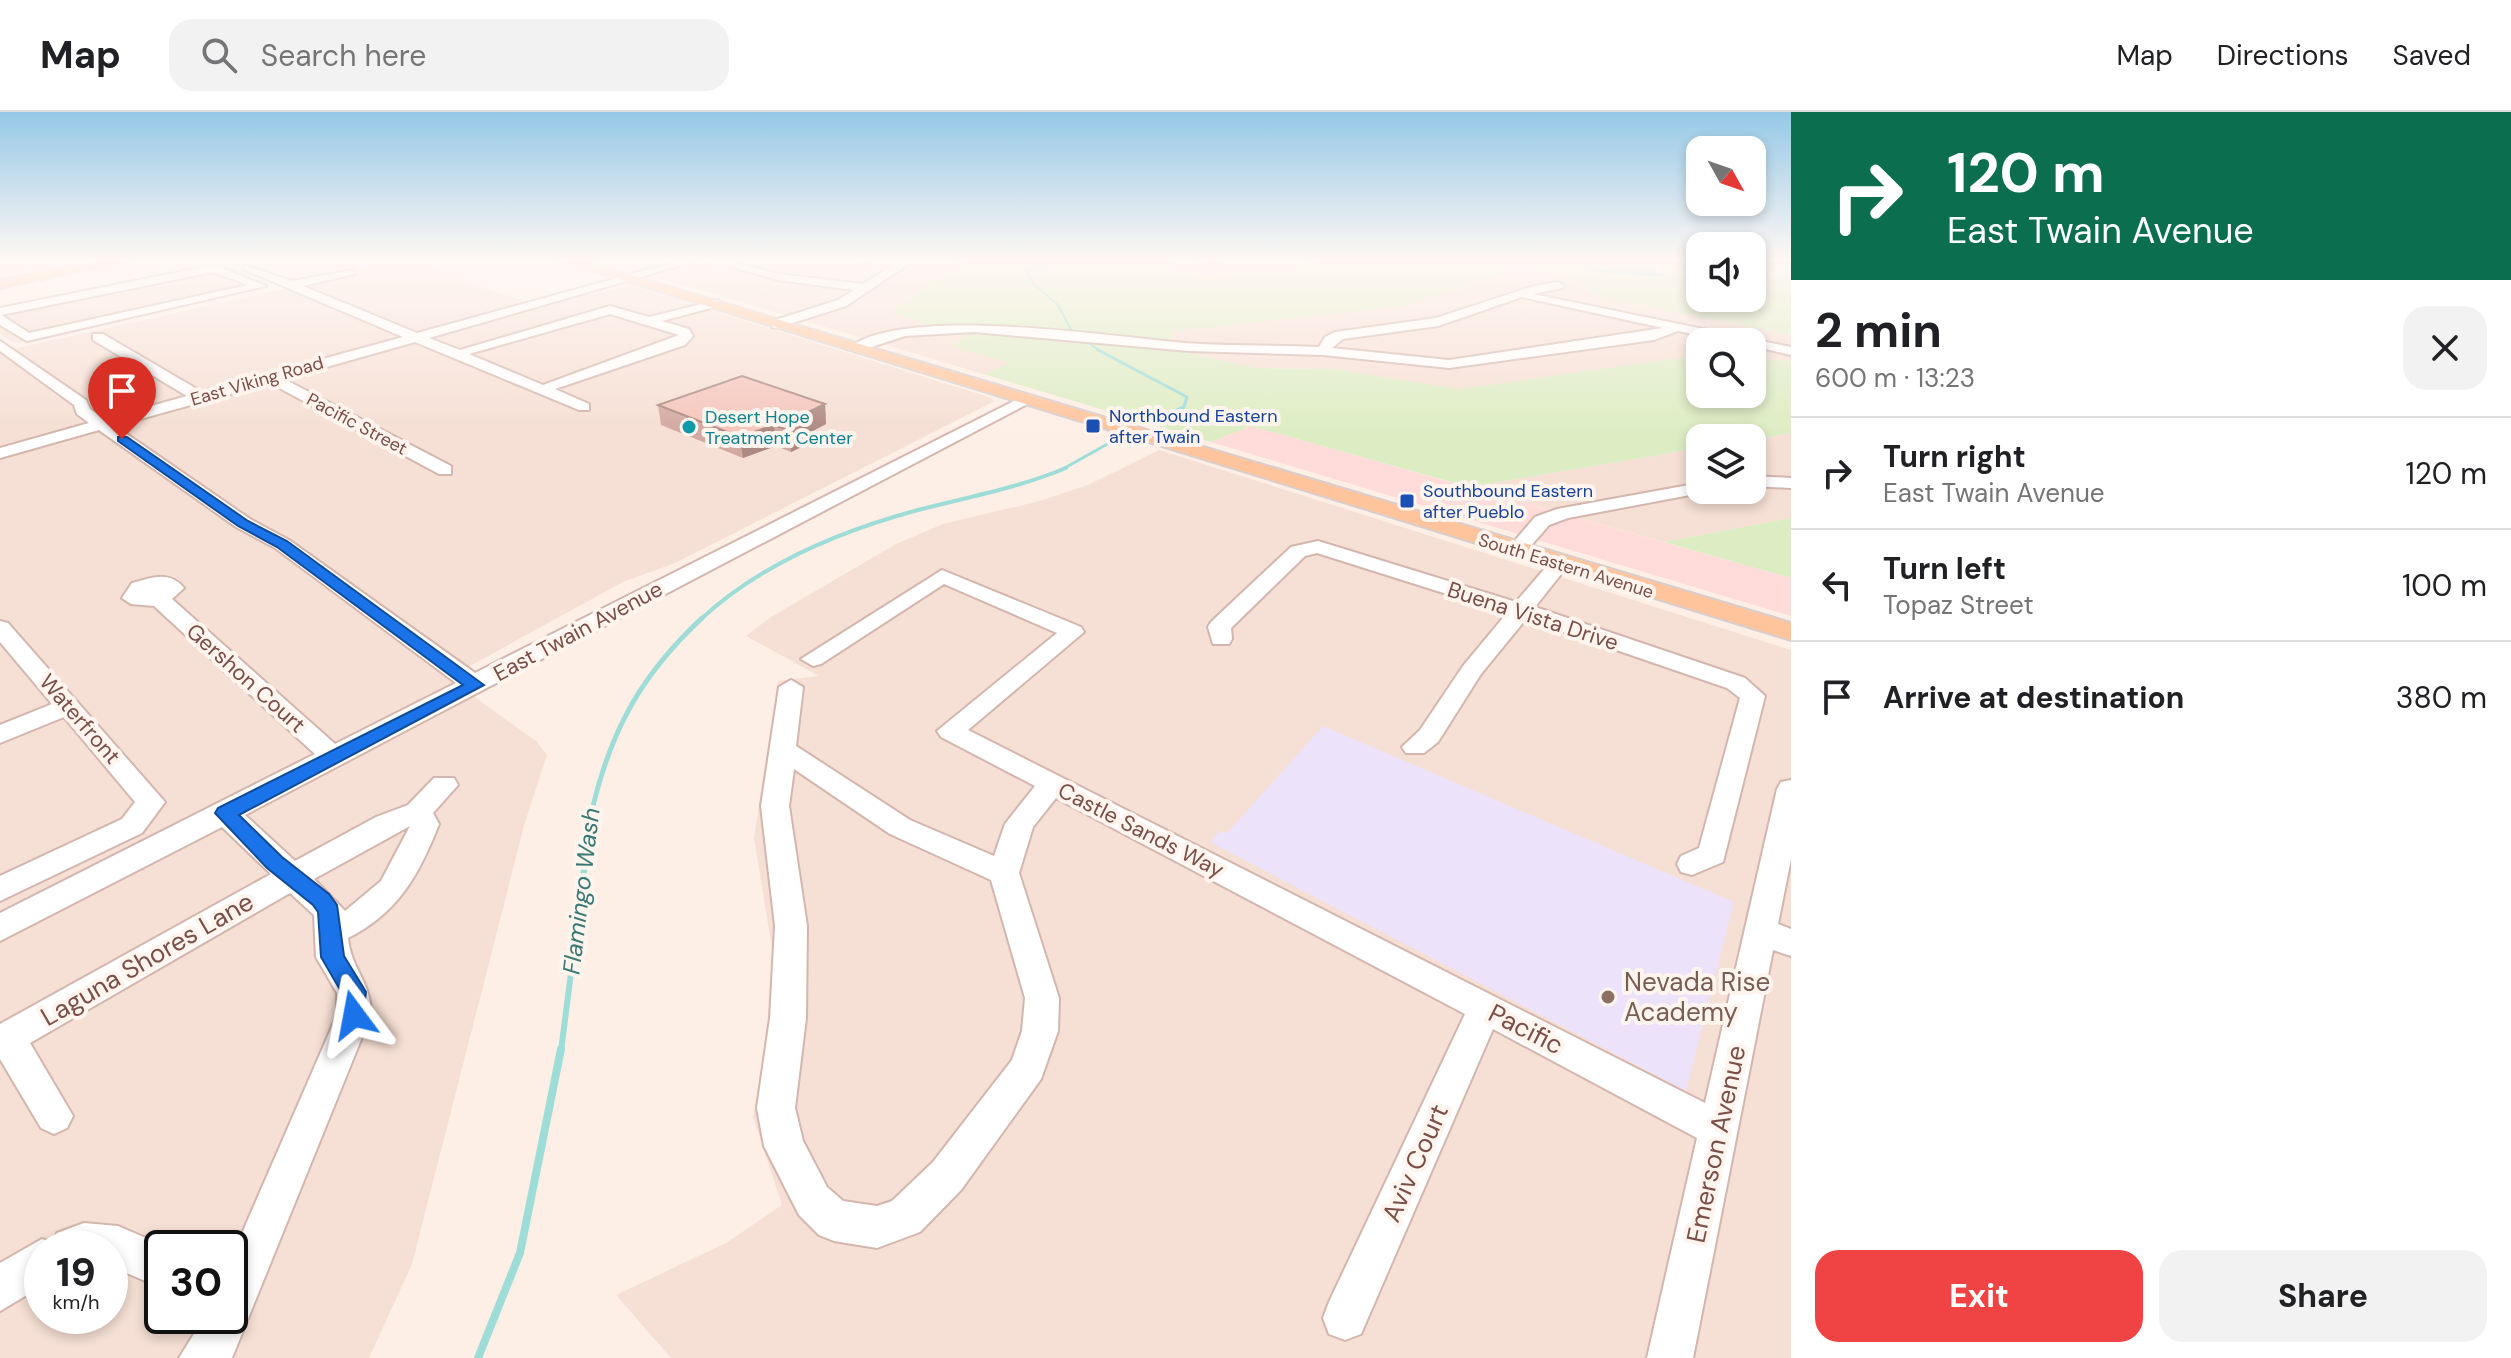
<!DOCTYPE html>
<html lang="en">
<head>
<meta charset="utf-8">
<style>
	body { margin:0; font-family:"DM Sans",sans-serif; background:#f2f2f2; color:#202124; height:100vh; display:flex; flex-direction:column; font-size:30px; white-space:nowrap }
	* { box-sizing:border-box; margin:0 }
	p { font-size:26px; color:#757577 }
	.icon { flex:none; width:44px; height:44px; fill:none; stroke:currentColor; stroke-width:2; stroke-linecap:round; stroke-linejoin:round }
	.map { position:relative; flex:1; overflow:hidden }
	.drawer { display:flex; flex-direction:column; background:#fff; width:720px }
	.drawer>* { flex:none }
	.hud { background:#0b6e4f; color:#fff; overflow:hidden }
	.needle { width:52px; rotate:130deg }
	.controls { position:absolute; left:1686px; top:24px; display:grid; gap:16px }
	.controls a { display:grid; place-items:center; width:80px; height:80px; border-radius:16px; background:#fff; box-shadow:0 4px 12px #0003; font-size:40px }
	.speed { position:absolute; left:24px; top:1118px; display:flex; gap:16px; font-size:40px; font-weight:700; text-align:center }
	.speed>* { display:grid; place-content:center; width:104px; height:104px; border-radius:50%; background:#fff; box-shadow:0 4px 12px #0003; line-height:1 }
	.speed small { font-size:20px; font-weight:400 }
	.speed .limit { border:4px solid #111; border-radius:12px; background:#fff; color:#111 }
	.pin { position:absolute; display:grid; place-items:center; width:68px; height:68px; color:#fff; margin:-82px -34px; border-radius:50% 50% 50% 0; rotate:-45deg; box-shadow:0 0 8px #0007 }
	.pin .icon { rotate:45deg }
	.me { position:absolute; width:88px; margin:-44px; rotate:347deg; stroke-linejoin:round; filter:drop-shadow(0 0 6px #0008) }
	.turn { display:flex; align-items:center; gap:28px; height:168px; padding:0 24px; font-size:36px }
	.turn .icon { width:104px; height:104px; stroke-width:2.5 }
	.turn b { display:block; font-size:56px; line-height:68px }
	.round { display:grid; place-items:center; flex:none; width:84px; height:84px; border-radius:24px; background:#f2f2f2 }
	.summary { display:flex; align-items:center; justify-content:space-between; height:136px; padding:0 24px }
	h1 { font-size:48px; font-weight:700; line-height:60px }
	.primary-button { display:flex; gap:16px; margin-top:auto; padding:16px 24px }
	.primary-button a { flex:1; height:92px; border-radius:24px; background:#f04343; color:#fff; font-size:32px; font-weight:700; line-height:92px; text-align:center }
	.primary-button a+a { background:#f2f2f2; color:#202124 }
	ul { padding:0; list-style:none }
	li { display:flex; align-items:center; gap:24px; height:112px; padding:0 24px; border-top:2px solid #e0e0e0 }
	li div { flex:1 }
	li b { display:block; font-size:30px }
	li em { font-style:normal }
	header { display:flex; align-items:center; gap:48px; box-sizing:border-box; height:112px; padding:0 40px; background:#fff; border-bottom:2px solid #e0e0e0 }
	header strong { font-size:38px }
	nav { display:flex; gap:44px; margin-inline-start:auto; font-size:28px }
	.search { width:560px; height:72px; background:#f2f2f2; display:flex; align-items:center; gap:20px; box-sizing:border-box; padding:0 28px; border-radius:24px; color:#757577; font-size:30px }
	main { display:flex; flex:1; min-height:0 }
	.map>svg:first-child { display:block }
	.residential { fill:#f6dfd4; fill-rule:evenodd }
	.commercial { fill:#ffdcd9 }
	.education { fill:#ece2fa }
	.green { fill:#ddedc3 }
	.water { fill:#b8e9e5; stroke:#9edcd8; stroke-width:2 }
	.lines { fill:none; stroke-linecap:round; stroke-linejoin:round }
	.stream-far5 { stroke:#9edcd8; stroke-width:2 }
	.stream-far4 { stroke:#9edcd8; stroke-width:3 }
	.stream-far3 { stroke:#9edcd8; stroke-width:4 }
	.stream-far2 { stroke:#9edcd8; stroke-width:5 }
	.stream-far1 { stroke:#9edcd8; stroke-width:6 }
	.stream { stroke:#9edcd8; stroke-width:8 }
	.minor-casing { stroke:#d3b6ad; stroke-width:4 }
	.major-casing { stroke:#d9cecc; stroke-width:4 }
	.minor { fill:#fff; fill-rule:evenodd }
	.major { fill:#ffc49c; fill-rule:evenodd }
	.wall { fill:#d3a9a1 }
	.shaded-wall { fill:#ac8a83 }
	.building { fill:#f5c5bb; stroke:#ac8a83; stroke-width:2 }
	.route { fill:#1a73e8; stroke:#114b97; stroke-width:2 }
	.transit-dot { fill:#1a4fb4; stroke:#fff4ee; stroke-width:3 }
	.culture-dot { fill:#0f9aa8; stroke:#fff4ee; stroke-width:3 }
	.education-dot { fill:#8d6e63; stroke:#fff4ee; stroke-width:3 }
	.labels { text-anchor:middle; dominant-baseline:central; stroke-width:8; stroke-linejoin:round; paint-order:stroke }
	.far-street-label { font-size:18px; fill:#794f48; stroke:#fff4ee }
	.far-transit-label { font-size:18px; fill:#164399; stroke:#fff4ee; text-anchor:start }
	.far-culture-label { font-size:18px; fill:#0d838f; stroke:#fff4ee; text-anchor:start }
	.street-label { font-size:22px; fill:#794f48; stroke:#fff4ee }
	.water-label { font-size:24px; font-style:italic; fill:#387974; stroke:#fff4ee }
	.near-street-label { font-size:26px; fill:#794f48; stroke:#fff4ee }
	.near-education-label { font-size:26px; fill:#785e54; stroke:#fff4ee; text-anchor:start }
</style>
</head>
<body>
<header>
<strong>Map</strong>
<div class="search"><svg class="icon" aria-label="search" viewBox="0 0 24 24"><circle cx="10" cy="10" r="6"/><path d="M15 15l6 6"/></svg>Search here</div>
<nav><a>Map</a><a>Directions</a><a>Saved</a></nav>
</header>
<main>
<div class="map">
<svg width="1791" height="1246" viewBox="0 0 1791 1246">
	<rect width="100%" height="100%" fill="#feefe6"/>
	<path class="residential" d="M717 147H966L892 200 974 220 952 234 1011 251 983 262 657 165Z
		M1185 147H1337L1201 164 1176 155Z
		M408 149 540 195 630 173 992 286 993 290 675 451 623 470 448 566 536 629 547 643 525 710 412 1152 369 1246H0V240ZM42 1136H110V1204H42ZM162 1136H230V1204H162Z
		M214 152H223L271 172 23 230H12L0 222V197Z
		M1520 157 1555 162 1602 185 1791 223V249L1752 246V230H1700V243L1460 278 1332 257 1257 256 1172 238V218L1404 194Z
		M1791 321V406L1664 430 1469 375 1700 336V378H1752V328Z
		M1159 338 1791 538V1246H671L616 1183 726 1131 782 1093 753 1005 777 867 754 726 778 569 819 564 746 524 771 505 896 432 943 412 1040 389 1088 373Z"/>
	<path class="commercial" d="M0 147H93L0 165Z
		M1251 314 1791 466V504L1211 330Z"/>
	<path class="education" d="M1323 614 1734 790 1686 979 1210 730 1220 719 1227 721Z"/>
	<path class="green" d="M966 147H1185L1177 155 1201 164 1337 147H1700V186H1752V147H1791V223L1602 185 1555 162 1520 157 1404 194 1172 219 1173 238 1257 256 1332 257 1460 277 1700 243V282H1752V246L1791 249V321L1752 328 1700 326V336L1469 375 1251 314 1211 330 983 262 1010 251 951 234 973 220 932 213 891 200Z
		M1791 406V466L1664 430Z"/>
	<path class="water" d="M1576 147H1636L1641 149 1643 156 1663 164 1598 159Z"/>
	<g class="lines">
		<path class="stream-far5" d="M1064 147 1026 159 1035 173 1058 193 1073 221 1102 240"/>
		<path class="stream-far4" d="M1098 238 1187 285 1184 295 1147 311
			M1061 358 1120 325"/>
		<path class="stream-far3" d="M700 508C760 452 840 419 918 398 968 385 1018 376 1066 356"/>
		<path class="stream-far2" d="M592 698C611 617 642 562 702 506"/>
		<path class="stream-far1" d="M561 939 592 696"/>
		<path class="stream" d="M478 1246 520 1141 561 937"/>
		<defs>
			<path id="minor" d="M686 147H703L429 226 460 238 610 194 649 205 718 188V194L662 209 689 217 693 224 685 233 555 277 589 292V298H579L415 230 284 267 451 354V362H439L270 271 115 314 250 407 289 428 475 561 1022 285 1035 288 245 703 295 749 376 705 408 693 434 666H454L458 673 433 701 439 712C419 763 398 801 348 826 351 858 371 868 371 903L232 1246H179L205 1204H230V1149L337 903V881L316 845 314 803 290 781 30 931 73 1004 67 1016 54 1022 41 1016 0 947V912L271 762 222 715 0 829V801L315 642 154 494 131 492 122 486 132 471C152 466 169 458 184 476L172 487 335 632 456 571 275 436 236 415 99 318 0 346V336L89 311 77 302 74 293 0 239V229L86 288 90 297 104 307 187 284 93 228V222H103L202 280 403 225 243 157V153L292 169 354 158V162L303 174 417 221ZM610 202 679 223 543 273 469 242ZM410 714 381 769 345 799 314 767Z
				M705 147H723L778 162 863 172 892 154 852 147H916L846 194 777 216 772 215V209L838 188 854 178 778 168Z
				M1198 147H1227L1222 150Z
				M214 153 266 174 27 229 0 213V196ZM213 160 248 173 29 221 1 203Z
				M1558 170 1564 174 1562 176 1533 182 1791 235V243L1752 234V230H1731L1678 219 1654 228 1449 256 1323 243 1189 239 974 220 905 224 856 240 849 236C902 192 1113 225 1185 231 1229 234 1274 233 1319 235L1325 225 1335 220 1436 206 1534 174ZM1522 185 1663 216 1449 248 1332 236 1343 227 1438 214Z
				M1752 364 1791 366V376L1752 374Z
				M1700 371V378L1706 380 1568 406 1549 413 1523 443 1516 445 1506 439 1535 405 1557 397Z
				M1318 429 1516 490 1552 448H1566L1569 452 1535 495 1745 566 1765 584 1723 750 1692 763 1681 760 1677 752 1681 744 1699 736 1740 586 1727 576 1526 507 1481 562 1438 630 1424 641H1406L1402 635 1420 618 1463 554 1507 501 1317 441 1305 444 1231 516 1232 527 1229 532H1213L1208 515 1211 510 1291 435Z
				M942 458 1081 515 1084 520 968 618 1705 991 1777 677 1781 670 1791 668V747L1778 812 1791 817V844L1773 838 1693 1246H1647L1697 1026 1493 917 1361 1222 1345 1228 1329 1222 1323 1206 1329 1190 1465 902 1056 686 1033 715 1019 761 1059 886 1058 919 1041 967 961 1078 920 1120 877 1136 834 1129 819 1123 799 1103 764 1034 757 996 770 906 775 814 761 694 779 575 791 568 803 575 796 634 910 708 994 744 1005 712 1035 674 941 625 937 619 1057 521 944 472 821 552 813 554 801 547ZM794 657 890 722 991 768 1025 886 1022 919 1012 948 933 1050 892 1089 877 1094 843 1089 827 1075 803 1029 795 996 806 906 807 814 789 694Z
				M0 509 8 511 165 690 142 721 0 789V764L122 707 135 690 64 605 0 631V613L52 592 0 530Z
				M84 1111 118 1114 169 1136H162V1176L110 1154V1136H42V1174L0 1199V1151L42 1127 53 1131 57 1121Z"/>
			<path id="major" d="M109 147H137L0 176V168Z
				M555 147H576L1791 511V528Z"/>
		</defs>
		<use href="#minor" class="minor-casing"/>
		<use href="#major" class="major-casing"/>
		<use href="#minor" class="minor"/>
		<use href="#major" class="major"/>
	</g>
	<path class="wall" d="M825 292 826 312 809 321 810 331 791 340 776 334 743 346 661 313 658 293Z"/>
	<path class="shaded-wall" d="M825 292 826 312 809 321 810 331 791 340 790 319 796 306Z
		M774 313 776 334 743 346 740 325Z"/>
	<path class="building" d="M742 264 825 292 796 306 809 311 790 319 774 313 740 325 658 293Z"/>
	<linearGradient id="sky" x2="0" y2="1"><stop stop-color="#95c9e7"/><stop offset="0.46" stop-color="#fff8f4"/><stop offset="1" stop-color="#fff8f4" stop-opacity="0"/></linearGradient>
	<rect width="1791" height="321" fill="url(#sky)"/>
	<path class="route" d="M118 325H127L248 409 287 429 484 573 239 703 282 745 329 782 337 793 344 844 366 880 362 910 354 913 345 910 342 881 321 845 318 800 313 793 267 756 215 701 218 696 463 573 277 435 238 414 118 329Z"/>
	<g class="transit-dot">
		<rect x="1085" y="306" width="16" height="16" rx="4"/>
		<rect x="1399" y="381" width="16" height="16" rx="4"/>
	</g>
	<circle class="culture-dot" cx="689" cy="315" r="8"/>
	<circle class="education-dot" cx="1608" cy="885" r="8"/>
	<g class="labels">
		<g class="far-street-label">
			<text transform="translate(257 269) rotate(-16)">East Viking Road</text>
			<text transform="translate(357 312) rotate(28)">Pacific Street</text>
			<text transform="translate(1566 454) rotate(17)">South Eastern Avenue</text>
		</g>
		<g class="far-transit-label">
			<text x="1109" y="304">Northbound Eastern<tspan x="1109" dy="21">after Twain</tspan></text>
			<text x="1423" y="379">Southbound Eastern<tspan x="1423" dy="21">after Pueblo</tspan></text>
		</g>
		<g class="far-culture-label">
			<text x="705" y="305">Desert Hope<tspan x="705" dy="21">Treatment Center</tspan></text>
		</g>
		<g class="street-label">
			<text transform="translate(1533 504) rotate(18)">Buena Vista Drive</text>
			<text transform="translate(578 519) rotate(-28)">East Twain Avenue</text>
			<text transform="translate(246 566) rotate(42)">Gershon Court</text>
			<text transform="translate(80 607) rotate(49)">Waterfront</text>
			<text transform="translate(1141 718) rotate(27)">Castle Sands Way</text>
		</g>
		<g class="water-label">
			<text transform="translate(581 779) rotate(-83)">Flamingo Wash</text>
		</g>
		<g class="near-street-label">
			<text transform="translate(147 847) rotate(-30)">Laguna Shores Lane</text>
			<text transform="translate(1526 917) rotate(27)">Pacific</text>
			<text transform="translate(1716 1032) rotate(-78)">Emerson Avenue</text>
			<text transform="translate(1415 1051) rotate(-66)">Aviv Court</text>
		</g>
		<g class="near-education-label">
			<text x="1624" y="870">Nevada Rise<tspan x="1624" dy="30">Academy</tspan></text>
		</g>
	</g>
</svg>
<div class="controls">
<a><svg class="needle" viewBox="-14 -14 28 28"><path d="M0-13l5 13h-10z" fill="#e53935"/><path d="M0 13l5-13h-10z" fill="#757577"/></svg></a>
<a><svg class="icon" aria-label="sound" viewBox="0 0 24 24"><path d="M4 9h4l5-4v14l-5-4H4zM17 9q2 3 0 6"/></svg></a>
<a><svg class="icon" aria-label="search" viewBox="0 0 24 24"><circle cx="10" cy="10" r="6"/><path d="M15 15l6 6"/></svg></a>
<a><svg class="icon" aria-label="layers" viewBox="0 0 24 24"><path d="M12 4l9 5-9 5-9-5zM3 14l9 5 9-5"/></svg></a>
</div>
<div class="speed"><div>19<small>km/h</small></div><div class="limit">30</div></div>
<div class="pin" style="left:122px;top:327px;background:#d93025"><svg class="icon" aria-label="arrive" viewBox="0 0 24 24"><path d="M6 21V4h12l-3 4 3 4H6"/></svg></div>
<svg class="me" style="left:354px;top:903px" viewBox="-20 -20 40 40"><path d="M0-17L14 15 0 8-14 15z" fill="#1a73e8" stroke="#fff" stroke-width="4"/></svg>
</div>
<section class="drawer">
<div class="hud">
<div class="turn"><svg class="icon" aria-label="right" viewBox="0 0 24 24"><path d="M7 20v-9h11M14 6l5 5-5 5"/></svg><div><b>120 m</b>East Twain Avenue</div></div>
</div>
<div class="summary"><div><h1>2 min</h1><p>600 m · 13:23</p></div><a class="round"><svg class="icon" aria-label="close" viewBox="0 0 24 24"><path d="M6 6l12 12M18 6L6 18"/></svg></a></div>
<ul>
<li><svg class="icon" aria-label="right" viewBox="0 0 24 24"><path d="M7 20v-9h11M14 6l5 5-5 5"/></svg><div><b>Turn right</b><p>East Twain Avenue</p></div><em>120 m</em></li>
<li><svg class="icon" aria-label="left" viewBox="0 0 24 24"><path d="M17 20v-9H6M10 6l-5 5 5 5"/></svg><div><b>Turn left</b><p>Topaz Street</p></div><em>100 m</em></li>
<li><svg class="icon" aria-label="arrive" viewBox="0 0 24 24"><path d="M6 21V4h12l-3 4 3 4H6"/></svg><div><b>Arrive at destination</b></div><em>380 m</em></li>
</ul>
<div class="primary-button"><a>Exit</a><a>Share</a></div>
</section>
</main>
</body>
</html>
